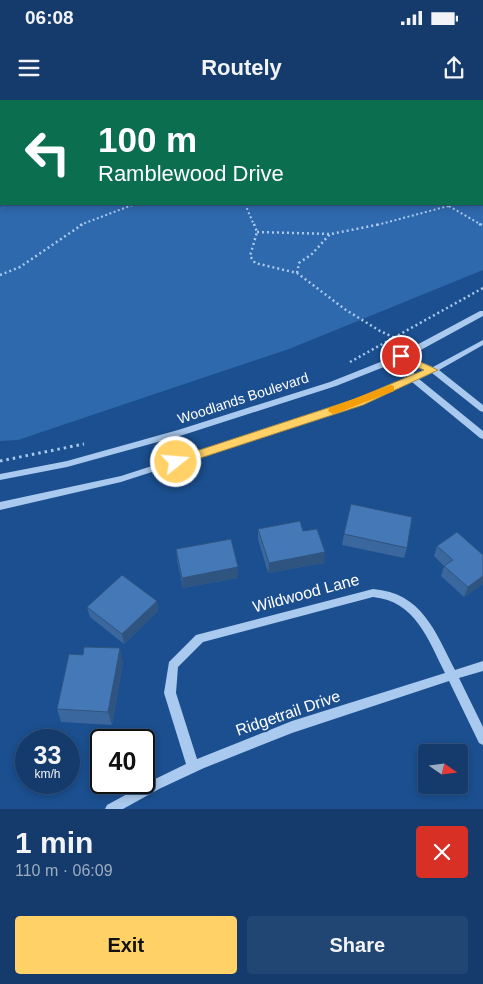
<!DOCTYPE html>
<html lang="en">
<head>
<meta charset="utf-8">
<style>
	body { margin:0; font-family:Arial,sans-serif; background:#214673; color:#f1f3f6; height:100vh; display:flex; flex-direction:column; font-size:19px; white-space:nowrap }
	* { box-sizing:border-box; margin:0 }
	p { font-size:16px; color:#9dadc1 }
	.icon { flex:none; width:28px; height:28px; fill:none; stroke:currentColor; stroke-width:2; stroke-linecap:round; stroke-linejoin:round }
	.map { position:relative; height:709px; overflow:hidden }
	.side { display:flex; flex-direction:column; background:#143b6b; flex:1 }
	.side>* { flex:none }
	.banner { position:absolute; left:0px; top:0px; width:484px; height:105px; box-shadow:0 2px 8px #0003,0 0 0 1px #33557e; background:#0b6e4f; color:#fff; overflow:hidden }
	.needle { width:32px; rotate:104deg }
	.buttons { position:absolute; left:418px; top:644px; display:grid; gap:10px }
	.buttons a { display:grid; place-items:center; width:50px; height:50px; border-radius:5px; background:#143b6b; box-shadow:0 2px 8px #0003,0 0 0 1px #33557e; font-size:25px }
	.speed { position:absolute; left:15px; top:629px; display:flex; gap:10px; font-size:25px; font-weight:700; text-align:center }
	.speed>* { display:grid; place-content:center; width:65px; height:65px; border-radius:50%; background:#143b6b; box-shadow:0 2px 8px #0003,0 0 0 1px #33557e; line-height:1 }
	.speed small { font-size:12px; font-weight:400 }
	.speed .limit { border:2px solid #111; border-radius:8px; background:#fff; color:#111 }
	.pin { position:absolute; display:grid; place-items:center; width:42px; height:42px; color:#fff; margin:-21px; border:2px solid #fff; border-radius:50%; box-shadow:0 1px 5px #0007 }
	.me { position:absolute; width:55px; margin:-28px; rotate:73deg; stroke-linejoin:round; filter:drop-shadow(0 0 4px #0008) }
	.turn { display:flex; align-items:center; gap:18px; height:105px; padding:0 15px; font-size:22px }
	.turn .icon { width:65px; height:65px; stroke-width:2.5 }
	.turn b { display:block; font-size:35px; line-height:42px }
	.round { display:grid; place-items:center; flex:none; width:52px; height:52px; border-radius:5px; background:#214673 }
	.head { display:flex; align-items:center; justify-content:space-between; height:85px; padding:0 15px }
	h1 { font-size:30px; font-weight:700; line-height:38px }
	.action { display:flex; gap:10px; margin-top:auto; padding:10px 15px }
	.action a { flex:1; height:58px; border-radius:5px; background:#ffd166; color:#111; font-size:20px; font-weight:700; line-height:58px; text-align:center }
	.action a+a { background:#214673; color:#f1f3f6 }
	.status { display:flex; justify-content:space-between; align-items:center; height:35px; padding:0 25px; background:#143b6b; direction:ltr }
	.status svg { height:14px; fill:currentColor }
	header { display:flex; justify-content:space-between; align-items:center; height:65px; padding:0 15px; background:#143b6b; font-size:22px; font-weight:700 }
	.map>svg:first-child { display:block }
	.green { fill:#2e69ad }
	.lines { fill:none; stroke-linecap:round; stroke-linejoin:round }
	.path-far2 { stroke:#a9c9ee; stroke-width:2; stroke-dasharray:2 2.5; stroke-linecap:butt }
	.path-far1 { stroke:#a9c9ee; stroke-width:2.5; stroke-dasharray:2 3; stroke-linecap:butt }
	.path { stroke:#a9c9ee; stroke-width:3; stroke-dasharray:2.5 4; stroke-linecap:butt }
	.minor { fill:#a9c9ee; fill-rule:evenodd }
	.wall { fill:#3a679d }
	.shaded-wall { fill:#305480 }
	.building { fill:#4478b7; stroke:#305480 }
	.route { fill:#ffd166; stroke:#a68842 }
	.slow { fill:#f59e0b }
	.labels { text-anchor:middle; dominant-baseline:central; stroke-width:4; stroke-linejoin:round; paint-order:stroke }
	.street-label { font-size:14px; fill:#fff; stroke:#1b4f8f }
	.near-street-label { font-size:16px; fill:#fff; stroke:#1b4f8f }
</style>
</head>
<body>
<div class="status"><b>06:08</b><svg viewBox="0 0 49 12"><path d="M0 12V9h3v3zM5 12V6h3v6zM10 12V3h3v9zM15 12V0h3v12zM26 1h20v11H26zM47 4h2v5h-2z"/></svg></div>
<header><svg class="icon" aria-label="menu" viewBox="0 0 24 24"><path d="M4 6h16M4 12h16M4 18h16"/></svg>Routely<svg class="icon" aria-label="share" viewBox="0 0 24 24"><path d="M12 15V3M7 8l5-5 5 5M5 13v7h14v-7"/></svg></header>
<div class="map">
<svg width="483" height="709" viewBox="0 0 483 709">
	<rect width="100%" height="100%" fill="#1b4f8f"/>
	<path class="green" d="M483 38V170L289 249 18 340 0 341V107L9 104H482Z"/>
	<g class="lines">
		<path class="path-far2" d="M245 104 254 125
			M445 104 482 125
			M80 125 135 104
			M377 125 456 104"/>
		<path class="path-far1" d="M254 124 257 132 250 156 255 163 297 173 346 210 380 231 404 242
			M479 124 483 126
			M257 132 331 134 381 124
			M297 173 299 163 312 154 330 134
			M0 175 20 167 83 124
			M350 262 483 188"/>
		<path class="path" d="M0 361 84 344"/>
		<path class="minor" d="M338 0H344V1H339Z
			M480 211H483V216L408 257 433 267 483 240V245L439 270 483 305V312L480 311 432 273 419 279 483 331V339L480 338 412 282 362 304 121 382 0 410V402L121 376 356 300 408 278 399 261 336 286 183 335 67 367 0 380V374L67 361 178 330 330 282 398 255ZM408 263 426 270 415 275Z
			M373 489C422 493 435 531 455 570L483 561V571L459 578 483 627V645L479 643 449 581 292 633 204 668 159 689 123 709H105L107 705 151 681 186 664 164 593 169 562 196 535ZM373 497C415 501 428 539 445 573L292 621 197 659 176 593 178 567 203 542Z"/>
	</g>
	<path class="wall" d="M258 429 303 431 324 463 268 473 258 439Z
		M344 434 407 448 404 458 342 445Z
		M437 446 483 455V484L464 497 441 476 444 466 434 456Z
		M176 449 238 478 183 488 177 460Z
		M157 501 158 511 124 544 90 517 87 507Z
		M123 562 112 625 61 622 57 609Z"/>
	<path class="shaded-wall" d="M325 452 324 463 268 473 269 463Z
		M238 467V478L183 488 182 478Z
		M483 476V484L464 497 468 487Z
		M157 501 158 511 124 544 122 534Z
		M120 548 123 562 112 625 108 612Z"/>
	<path class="building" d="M421 0H483V13L482 1H421Z
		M351 404 412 417 407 448 344 434Z
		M300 421 303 431 317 429 325 452 269 463 258 429Z
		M457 432 483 455V476L468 487 444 466 453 460 437 446Z
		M231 439 238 467 182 478 176 449Z
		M122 475 157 501 122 534 87 507Z
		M84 547 120 548 108 612 57 609 69 554 83 555Z"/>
	<path class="route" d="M401 253 438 270 363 305 176 366 170 362 172 359 355 299 424 270 398 259V254Z"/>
	<path class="slow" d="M391 285 394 286V291L337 313 333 314 328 311 329 308Z"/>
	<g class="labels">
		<g class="street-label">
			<text transform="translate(243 298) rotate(-18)">Woodlands Boulevard</text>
		</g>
		<g class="near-street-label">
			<text transform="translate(306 493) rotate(-15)">Wildwood Lane</text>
			<text transform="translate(288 613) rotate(-19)">Ridgetrail Drive</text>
		</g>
	</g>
</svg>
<div class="buttons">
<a><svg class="needle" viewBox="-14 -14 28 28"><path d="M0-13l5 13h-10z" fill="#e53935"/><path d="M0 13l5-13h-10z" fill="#9dadc1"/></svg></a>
</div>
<div class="speed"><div>33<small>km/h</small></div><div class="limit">40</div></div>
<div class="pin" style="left:401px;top:256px;background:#d93025"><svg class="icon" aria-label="arrive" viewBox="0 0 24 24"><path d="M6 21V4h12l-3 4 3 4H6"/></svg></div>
<svg class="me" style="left:176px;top:362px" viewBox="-20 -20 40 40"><circle r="17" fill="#ffd166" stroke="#fff" stroke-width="3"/><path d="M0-11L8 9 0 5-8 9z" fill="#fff"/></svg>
<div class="banner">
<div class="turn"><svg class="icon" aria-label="left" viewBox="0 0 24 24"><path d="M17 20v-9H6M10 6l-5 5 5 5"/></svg><div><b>100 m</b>Ramblewood Drive</div></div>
</div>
</div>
<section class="side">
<div class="head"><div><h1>1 min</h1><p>110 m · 06:09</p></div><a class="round" style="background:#d93025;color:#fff"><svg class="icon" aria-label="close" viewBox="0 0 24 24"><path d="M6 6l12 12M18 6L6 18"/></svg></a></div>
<div class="action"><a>Exit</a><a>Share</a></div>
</section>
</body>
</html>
